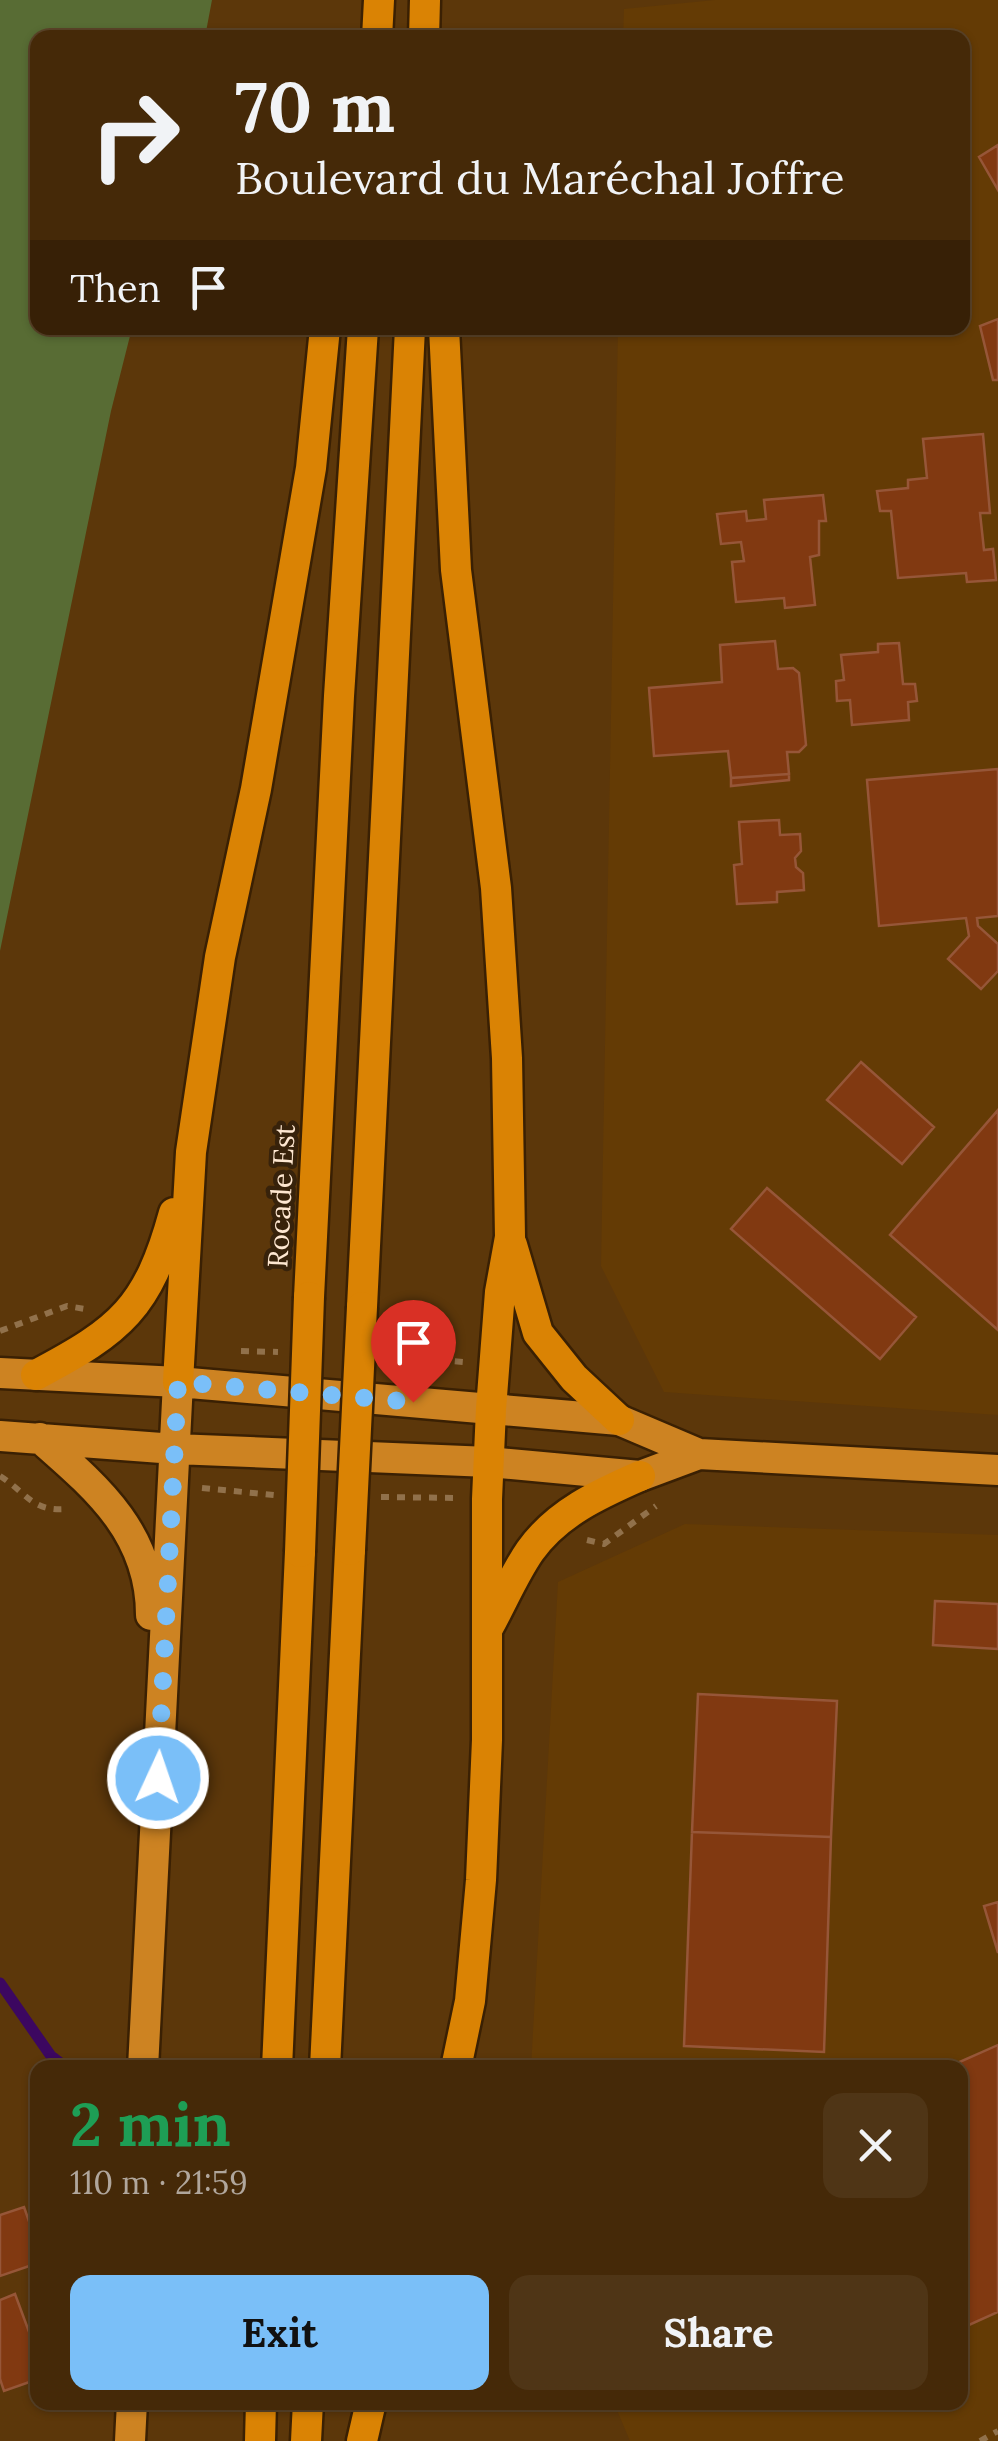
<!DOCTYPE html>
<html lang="en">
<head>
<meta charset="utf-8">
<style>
	body { margin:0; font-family:Lora,serif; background:#4f3516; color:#f1f3f6; height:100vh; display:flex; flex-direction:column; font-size:38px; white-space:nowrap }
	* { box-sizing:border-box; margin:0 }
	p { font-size:32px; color:#b0a69c }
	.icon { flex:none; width:55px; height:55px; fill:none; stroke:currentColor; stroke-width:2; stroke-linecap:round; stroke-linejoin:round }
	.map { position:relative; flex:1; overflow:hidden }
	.panel { position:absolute; left:30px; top:2060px; width:938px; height:350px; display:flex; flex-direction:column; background:#452908; border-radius:20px; box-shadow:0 2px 8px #0004,0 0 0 2px #5d4529 }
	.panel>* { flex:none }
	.hud { position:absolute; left:30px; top:30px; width:940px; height:305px; border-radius:20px; box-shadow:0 2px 8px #0004,0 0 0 2px #5d4529; background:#452908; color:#f1f3f6; overflow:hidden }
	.pin { position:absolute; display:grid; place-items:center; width:85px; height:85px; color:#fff; margin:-102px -42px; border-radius:50% 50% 50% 0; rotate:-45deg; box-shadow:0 0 10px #0007 }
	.pin .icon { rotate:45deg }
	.me { position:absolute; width:110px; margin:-55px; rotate:3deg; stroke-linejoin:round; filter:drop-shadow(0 0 8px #0008) }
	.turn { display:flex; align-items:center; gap:35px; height:210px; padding:0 40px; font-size:45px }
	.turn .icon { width:130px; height:130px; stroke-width:2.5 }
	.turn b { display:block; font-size:70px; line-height:85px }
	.then { display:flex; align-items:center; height:95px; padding:0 40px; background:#0003; gap:20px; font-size:38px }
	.round { display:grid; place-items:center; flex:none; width:105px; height:105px; border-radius:20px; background:#4f3516 }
	.overview { display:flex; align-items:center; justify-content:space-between; height:170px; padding:0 40px }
	h1 { font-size:60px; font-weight:800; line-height:75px; color:#1e9e55 }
	.primary-button { display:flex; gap:20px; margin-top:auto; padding:20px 40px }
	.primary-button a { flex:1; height:115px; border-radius:20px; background:#7abff8; color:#111; font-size:40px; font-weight:800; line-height:115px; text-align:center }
	.primary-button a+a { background:#4f3516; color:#f1f3f6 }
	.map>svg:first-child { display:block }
	.built { fill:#643b05 }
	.green { fill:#586c34 }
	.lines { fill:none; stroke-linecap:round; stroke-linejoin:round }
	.stream { stroke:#3c0760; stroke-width:11 }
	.building { fill:#813911; stroke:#965638; stroke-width:2.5 }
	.major-casing { stroke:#3a2003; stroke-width:35 }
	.highway-casing { stroke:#3a2003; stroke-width:35 }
	.path { stroke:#91714b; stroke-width:6; stroke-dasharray:8 8; stroke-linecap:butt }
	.major { stroke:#cd8322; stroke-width:30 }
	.highway { stroke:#da8304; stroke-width:30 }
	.highway-bridge-casing { stroke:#3a2003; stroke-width:35; stroke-linecap:butt }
	.highway-bridge { stroke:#da8304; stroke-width:30 }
	.route { stroke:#7abff8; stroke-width:18; stroke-dasharray:0 32.4 }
	.labels { text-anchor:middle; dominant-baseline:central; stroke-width:9; stroke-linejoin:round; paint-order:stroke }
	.street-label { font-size:28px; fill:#fee7d1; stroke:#37220b }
</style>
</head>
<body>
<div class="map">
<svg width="998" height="2441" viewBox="0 0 998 2441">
	<rect width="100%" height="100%" fill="#5c370a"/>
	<path class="built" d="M715 0H998V1415L664 1392 601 1266 618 328H962V38L623 37 624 9Z
		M685 1524 998 1535V2441H630L614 2403 960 2402V2068H531L558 1582Z"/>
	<path class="green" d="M0 0H212L205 37 38 38V328H132L111 411 0 951Z"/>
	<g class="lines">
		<path class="stream" d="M0 1983 51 2056 67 2068"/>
	</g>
	<path class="building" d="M998 145V190L979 157Z
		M998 319V380H993L980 326Z
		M983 434 990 513H980L984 550 993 549 996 580 967 582 966 573 898 578 891 511H880L877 491 908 488V480L927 478 923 439Z
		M823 495 826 521H819V555L810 557 815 605 785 608 784 598 736 602 732 562 744 561 741 542 721 544 717 514 746 511 747 521 766 519 764 500Z
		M775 641 778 669 793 668 799 673 806 745 799 752H787L789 774 731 778 728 751 654 756 649 688 722 682 720 645Z
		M899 643 903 684H915L917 701 908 702 909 720 852 725 850 700 837 701 836 681 844 680 841 655 878 652V644Z
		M998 769V916L977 918 978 926 998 944V971L981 989 948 959 969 936 966 918 879 926 867 780Z
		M789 774V780L731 786V778Z
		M779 820 780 835 800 834 801 851 795 858 796 867 803 873 804 890 777 892V902L737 904 734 865 742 864 739 822Z
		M861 1062 934 1127 902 1164 827 1100Z
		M998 1110V1330L890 1235Z
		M767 1188 916 1317 880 1359 731 1229Z
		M935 1601 998 1604V1649L933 1645Z
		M698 1694 837 1701 831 1837 692 1832Z
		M692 1832 831 1837 824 2052 684 2046Z
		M998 1902V1953L984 1906Z
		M998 2045V2312L960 2329V2068H946Z
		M24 2207 38 2247V2263L0 2276V2215Z
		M15 2294 38 2356V2379L4 2391 0 2379V2300Z"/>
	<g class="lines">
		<defs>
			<path id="major" d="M0 1373 178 1382 619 1420 699 1454 998 1470
				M0 1436 175 1449 489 1462 640 1476 699 1454
				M40 1438C97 1488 151 1533 151 1615
				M143 2068 178 1382
				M130 2441 132 2402"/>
			<path id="highway" d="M377 38 379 0
				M424 38 425 0
				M444 328 456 570 496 888 507 1058 510 1237 500 1292 491 1409 487 1499V1740L481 1880 470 2001 456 2068
				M512 1245 538 1333 574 1378 619 1420
				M309 1297 339 696 363 328
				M362 1307 410 328
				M36 1375C121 1330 148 1308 174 1213
				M178 1382 191 1152 220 957 256 789 311 468 325 328
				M488 1628C502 1603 514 1574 530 1551 557 1513 599 1494 640 1476
				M277 2068 300 1552
				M325 2068 350 1550
				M260 2441 261 2402
				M306 2441 308 2402
				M362 2441 371 2402"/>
		</defs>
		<use href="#major" class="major-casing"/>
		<use href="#highway" class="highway-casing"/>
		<path class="path" d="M0 1331 67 1306 85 1309
			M241 1351 278 1352
			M391 1356 463 1362
			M0 1476C27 1493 32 1512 67 1509
			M202 1488 274 1495
			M381 1497 459 1498
			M587 1540 604 1544 656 1506
			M980 2441 998 2431"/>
		<use href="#major" class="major"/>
		<use href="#highway" class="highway"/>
		<defs>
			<path id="highway-bridge" d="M350 1550 362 1307
				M300 1552 309 1297"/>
		</defs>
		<use href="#highway-bridge" class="highway-bridge-casing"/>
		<use href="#highway-bridge" class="highway-bridge"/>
	</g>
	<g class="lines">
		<path class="route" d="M158 1778 178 1382 413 1402"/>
	</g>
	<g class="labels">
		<g class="street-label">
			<text transform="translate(281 1196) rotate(-87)">Rocade Est</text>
		</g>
	</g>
</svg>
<div class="pin" style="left:413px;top:1402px;background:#d93025"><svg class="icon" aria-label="arrive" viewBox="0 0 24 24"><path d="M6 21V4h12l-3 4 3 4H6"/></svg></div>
<svg class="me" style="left:158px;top:1778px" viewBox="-20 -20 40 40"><circle r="17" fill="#7abff8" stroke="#fff" stroke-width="3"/><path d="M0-11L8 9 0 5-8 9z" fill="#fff"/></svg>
<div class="hud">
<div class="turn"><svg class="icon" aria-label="right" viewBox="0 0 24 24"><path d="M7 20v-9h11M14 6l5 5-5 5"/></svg><div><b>70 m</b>Boulevard du Maréchal Joffre</div></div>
<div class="then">Then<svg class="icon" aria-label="arrive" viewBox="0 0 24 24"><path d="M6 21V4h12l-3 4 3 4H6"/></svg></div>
</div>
<section class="panel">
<div class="overview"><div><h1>2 min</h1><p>110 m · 21:59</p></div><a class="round"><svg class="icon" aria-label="close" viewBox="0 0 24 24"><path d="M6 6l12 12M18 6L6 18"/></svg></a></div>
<div class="primary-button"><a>Exit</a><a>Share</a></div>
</section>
</div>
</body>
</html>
